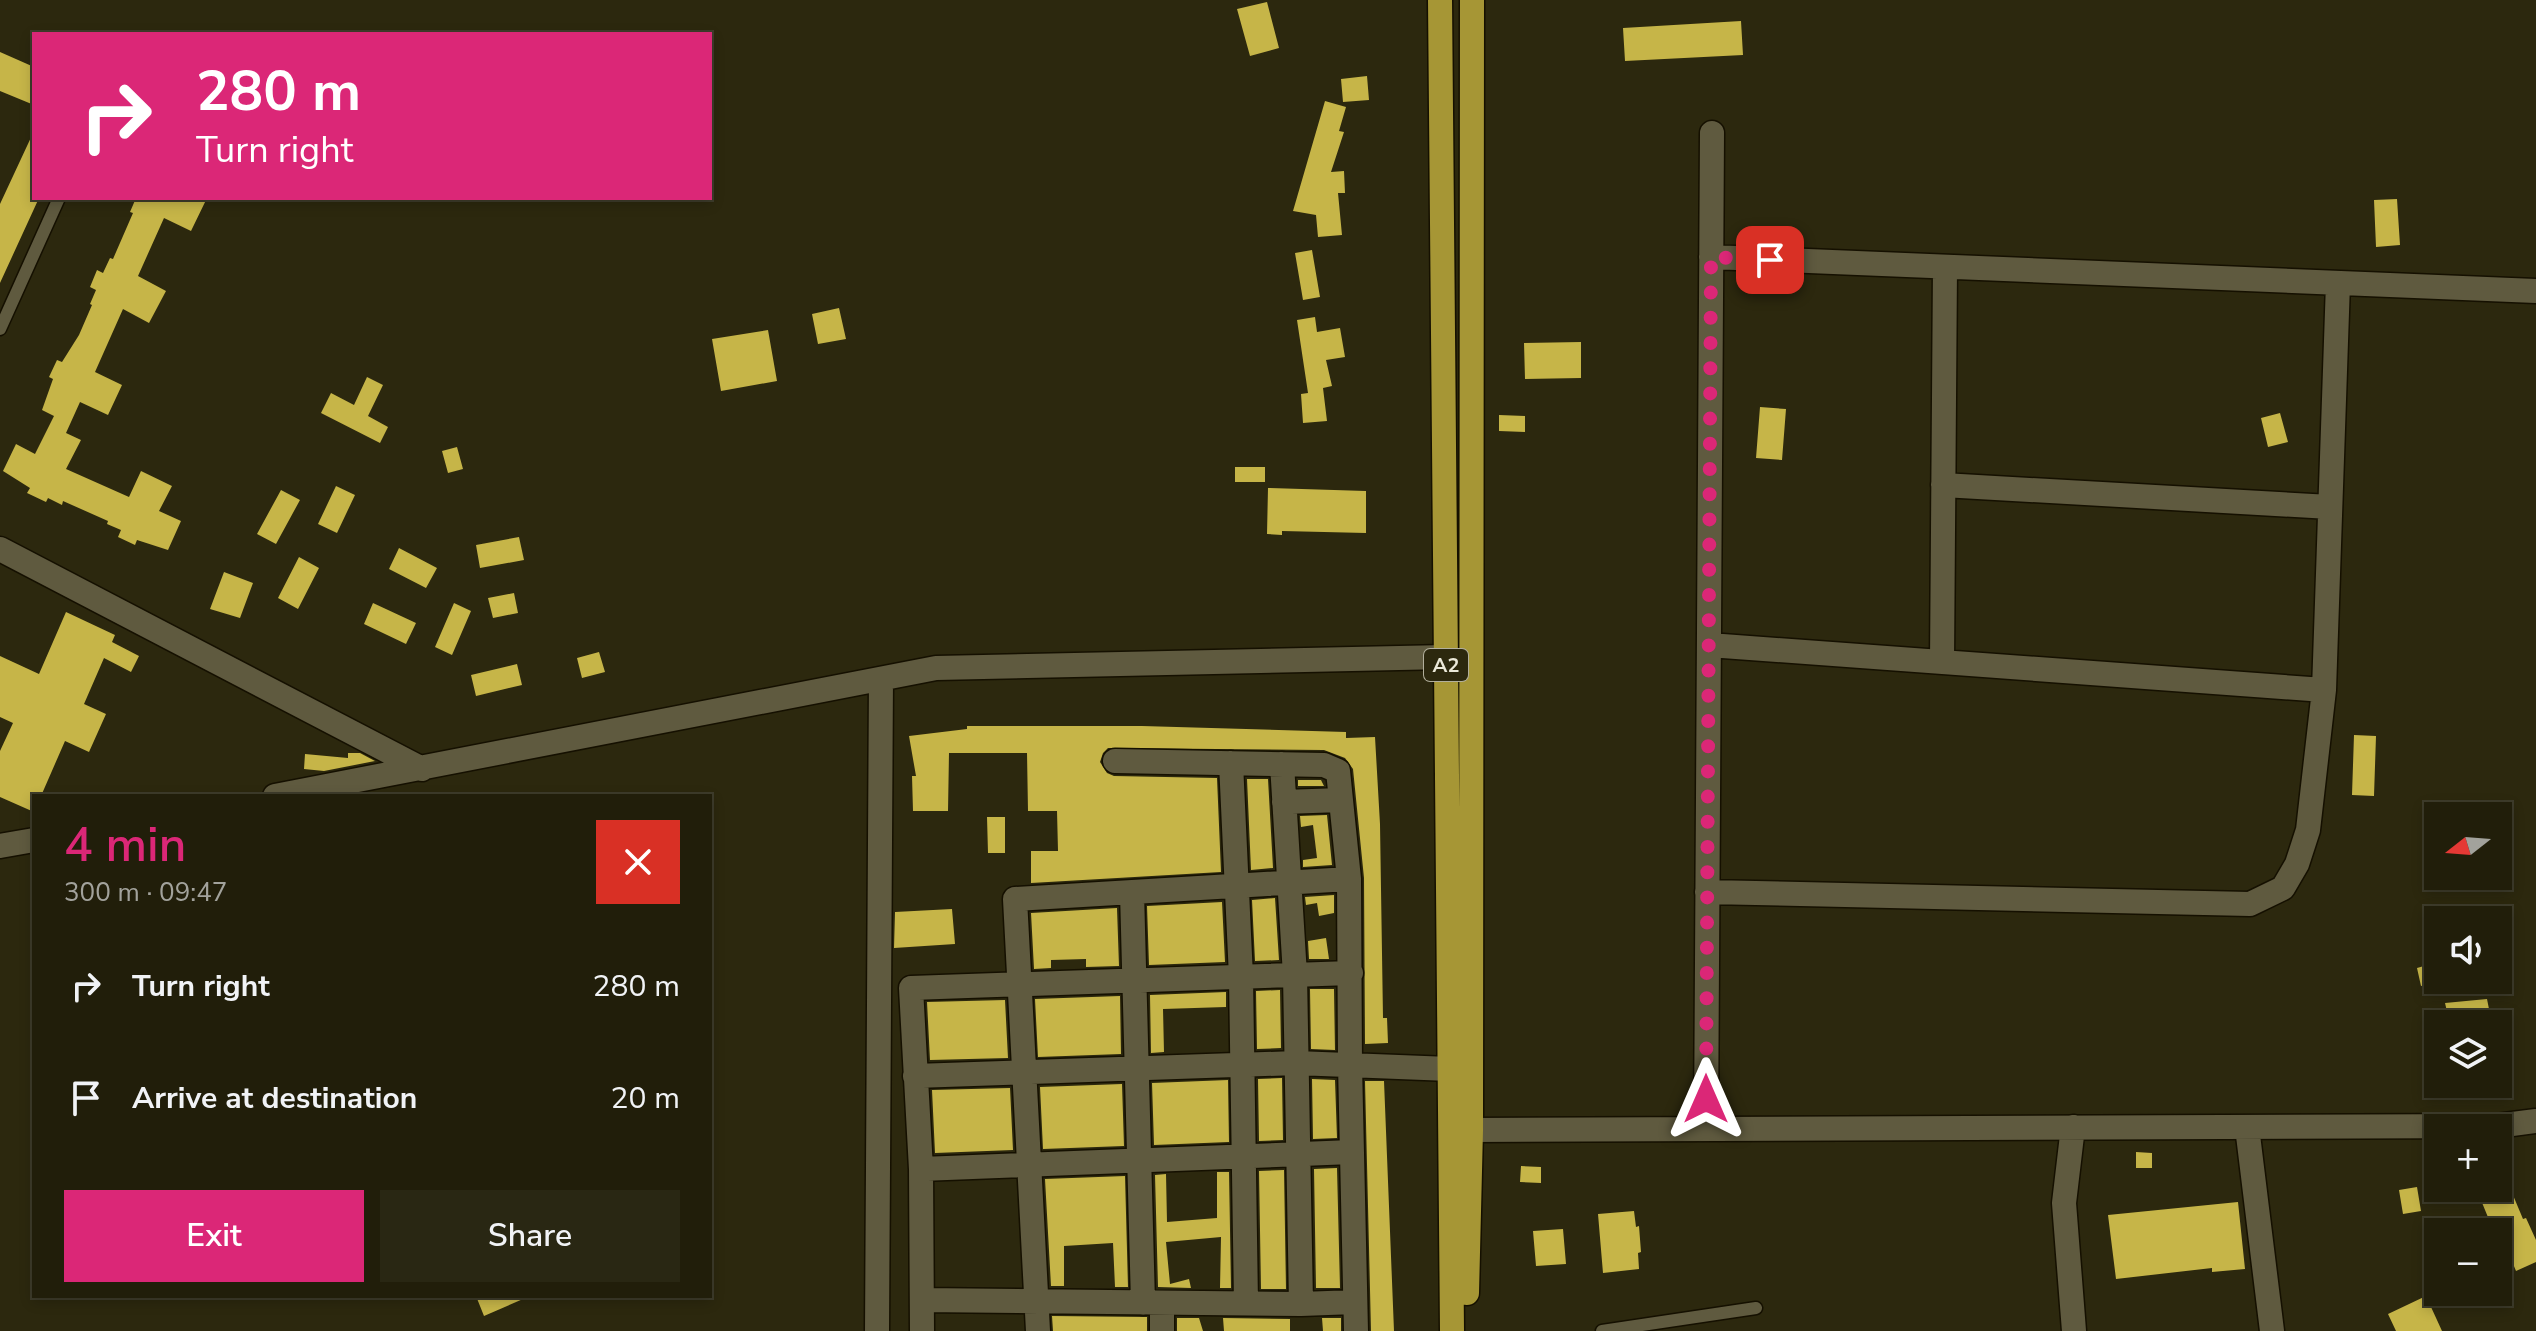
<!DOCTYPE html>
<html lang="en">
<head>
<meta charset="utf-8">
<style>
	body { margin:0; font-family:"Nunito Sans",sans-serif; background:#292713; color:#f1f3f6; height:100vh; display:flex; flex-direction:column; font-size:30px; white-space:nowrap }
	* { box-sizing:border-box; margin:0 }
	p { font-size:26px; color:#a2a29c }
	.icon { flex:none; width:44px; height:44px; fill:none; stroke:currentColor; stroke-width:2; stroke-linecap:round; stroke-linejoin:round }
	.map { position:relative; flex:1; overflow:hidden }
	.drawer { position:absolute; left:32px; top:794px; width:680px; height:504px; display:flex; flex-direction:column; background:#211e0a; border-radius:0px; box-shadow:0 4px 12px #0003,0 0 0 2px #3e3c2b }
	.drawer>* { flex:none }
	.guide { position:absolute; left:32px; top:32px; width:680px; height:168px; border-radius:0px; box-shadow:0 4px 12px #0003,0 0 0 2px #3e3c2b; background:#db2777; color:#fff; overflow:hidden }
	.needle { width:52px; rotate:253deg }
	.fabs { position:absolute; left:2424px; top:802px; display:grid; gap:16px }
	.fabs a { display:grid; place-items:center; width:88px; height:88px; border-radius:0px; background:#211e0a; box-shadow:0 4px 12px #0003,0 0 0 2px #3e3c2b; font-size:40px }
	.pin { position:absolute; display:grid; place-items:center; width:68px; height:68px; color:#fff; margin:-34px; border-radius:16px; box-shadow:0 4px 12px #0006 }
	.me { position:absolute; width:88px; margin:-44px; rotate:0deg; stroke-linejoin:round; filter:drop-shadow(0 0 6px #0008) }
	.turn { display:flex; align-items:center; gap:28px; height:168px; padding:0 32px; font-size:36px }
	.turn .icon { width:104px; height:104px; stroke-width:2.5 }
	.turn b { display:block; font-size:56px; line-height:68px }
	.round { display:grid; place-items:center; flex:none; width:84px; height:84px; border-radius:0px; background:#292713 }
	.head { display:flex; align-items:center; justify-content:space-between; height:136px; padding:0 32px }
	h1 { font-size:48px; font-weight:600; line-height:60px; color:#db2777 }
	.primary-button { display:flex; gap:16px; margin-top:auto; padding:16px 32px }
	.primary-button a { flex:1; height:92px; border-radius:0px; background:#db2777; color:#fff; font-size:32px; font-weight:600; line-height:92px; text-align:center }
	.primary-button a+a { background:#292713; color:#f1f3f6 }
	ul { padding:0; list-style:none }
	li { display:flex; align-items:center; gap:24px; height:112px; padding:0 32px }
	li div { flex:1 }
	li b { display:block; font-size:30px }
	li em { font-style:normal }
	.map>svg:first-child { display:block }
	.building { fill:#c6b548 }
	.lines { fill:none; stroke-linecap:round; stroke-linejoin:round }
	.lane-casing { stroke:#151000; stroke-width:15 }
	.street-casing { stroke:#151000; stroke-width:27 }
	.highway-casing { stroke:#151000; stroke-width:27 }
	.lane { stroke:#5f5a3f; stroke-width:12 }
	.street { stroke:#5f5a3f; stroke-width:24 }
	.highway { stroke:#a69635; stroke-width:24 }
	.route { stroke:#db2777; stroke-width:14; stroke-dasharray:0 25.2 }
	.labels { text-anchor:middle; dominant-baseline:central; stroke-width:8; stroke-linejoin:round; paint-order:stroke }
	.shield { fill:#2c280e; stroke:#b2af9c; stroke-width:2 }
	.shield-label { font-size:20px; font-weight:bold; fill:#ebe9d9 }
</style>
</head>
<body>
<div class="map">
<svg width="2536" height="1331" viewBox="0 0 2536 1331">
	<rect width="100%" height="100%" fill="#2c280e"/>
	<path class="building" d="M1267 2 1279 48 1250 56 1237 9Z
		M1741 21 1743 55 1625 61 1623 28Z
		M0 52 34 67V105L0 91Z
		M1367 76 1369 100 1343 102 1341 79Z
		M1325 101 1346 107 1339 131 1344 132 1331 172 1344 171 1345 193H1338L1342 235 1318 237 1316 215 1293 211Z
		M34 131V198H39L0 283V204Z
		M136 198H207L191 231 164 218 138 276 166 291 149 323 123 309 95 372 122 385 108 415 80 402 66 433 81 440 66 469 129 497 141 471 172 486 159 511 181 521 168 550 137 540 135 545 118 537 121 530 107 524 108 521 63 501 62 505 48 498 46 502 27 493 30 488 3 471 16 444 35 454 54 416 42 410 53 379 49 377 57 360 62 362 79 335 92 305 90 304 96 290 90 287 97 270 103 273 110 258 113 259 133 213 130 212Z
		M2397 199 2400 245 2376 247 2374 200Z
		M1312 250 1320 297 1303 300 1295 253Z
		M839 308 846 339 818 344 812 314Z
		M1315 317 1317 332 1340 328 1345 357 1326 360 1332 386 1323 388 1327 421 1303 423 1301 394 1308 393 1297 320Z
		M768 330 777 381 721 391 712 339Z
		M1581 342V378L1525 379 1524 343Z
		M367 377 383 385 368 416 388 427 380 443 321 413 331 393 354 405Z
		M1760 407 1786 409 1782 460 1756 458Z
		M2280 413 2288 442 2268 447 2261 418Z
		M1499 415 1525 416V432L1499 431Z
		M457 447 463 469 448 473 442 451Z
		M1235 467H1265V482H1235Z
		M336 486 355 495 337 533 318 524Z
		M1268 488 1366 491V533L1282 531V535L1267 534Z
		M281 490 300 500 276 544 257 534Z
		M519 537 524 560 480 568 476 545Z
		M399 548 437 568 426 588 389 569Z
		M299 557 319 568 298 609 278 598Z
		M224 572 253 583 240 618 210 609Z
		M514 593 518 613 493 618 488 598Z
		M373 603 416 623 406 644 364 624Z
		M454 603 471 611 452 655 435 647Z
		M66 612 115 635 112 642 139 656 131 672 104 658 84 704 106 714 89 752 65 741 41 796H34V812L0 797V751L13 723 0 717V656L39 674Z
		M599 652 605 672 582 678 577 658Z
		M517 664 522 685 476 696 471 675Z
		M967 726H1142L1346 732V738L1375 737 1380 824 1383 1018H1387L1388 1043 1365 1044 1364 878 1353 769 1345 758 1324 750 1108 748 1103 753 1100 762 1107 773 1114 776 1217 778 1221 872 1031 883V851H1058L1057 811H1028L1027 753H949L948 811H913L912 776H916L909 736 967 729Z
		M2354 735 2376 736 2374 796 2352 795Z
		M348 753H360L375 761 324 771 304 769 305 754 348 758Z
		M1247 779H1268L1273 868 1251 870Z
		M1298 780H1321L1324 786H1298Z
		M1327 815 1332 865 1303 867V860L1317 858 1313 825 1301 827 1300 816Z
		M987 817H1005V853H988Z
		M1334 895V913L1319 916 1317 903 1306 905 1305 897Z
		M1275 898 1279 960 1255 961 1252 900Z
		M1222 902 1225 962 1149 965 1147 906Z
		M1117 908 1119 966 1086 967V959L1051 960V968L1034 969 1031 913Z
		M952 909 955 944 894 948 895 912Z
		M1326 938 1329 959H1309L1308 941Z
		M2438 962V982L2421 986 2417 968Z
		M1310 989H1334L1335 1050 1311 1049Z
		M1280 990 1281 1048 1257 1049 1256 991Z
		M1226 992V1007L1163 1009 1164 1052 1151 1053 1150 995Z
		M1120 996 1121 1054 1038 1057 1035 999Z
		M2487 999 2492 1024H2450L2445 1003Z
		M1005 1000 1008 1058 930 1060 927 1002Z
		M1282 1078 1283 1140 1259 1141 1258 1079Z
		M1312 1079 1335 1080 1337 1138 1313 1139Z
		M1228 1080 1229 1142 1154 1145 1152 1083Z
		M1365 1081H1384L1394 1331H1371Z
		M1122 1084 1124 1146 1043 1149 1040 1087Z
		M1010 1088 1013 1150 935 1153 932 1090Z
		M2136 1152 2152 1153V1168H2136Z
		M1521 1166 1541 1167V1183L1520 1182Z
		M1337 1168 1340 1288H1316L1314 1169Z
		M1284 1170 1286 1289H1261L1259 1171Z
		M1217 1172H1229L1231 1288H1220L1221 1237 1166 1242 1170 1284 1189 1279 1191 1288 1158 1287 1155 1175 1166 1174 1167 1222 1217 1218Z
		M1125 1176 1128 1287H1115L1113 1243 1064 1246V1286H1051L1045 1179Z
		M2417 1187 2421 1211 2403 1214 2399 1190Z
		M2476 1188H2510L2523 1219 2526 1218 2536 1240V1262L2516 1271 2497 1225 2492 1227Z
		M2238 1202 2245 1269 2212 1272V1268L2116 1279 2108 1215Z
		M1634 1211 1636 1227 1639 1226 1641 1252 1638 1253 1639 1269 1603 1273 1598 1214Z
		M1563 1229 1566 1264 1536 1266 1533 1231Z
		M476 1296H530L484 1316Z
		M2426 1296 2442 1331H2396L2388 1314Z
		M1052 1316 1147 1317V1331H1053Z
		M1177 1318H1199L1203 1331H1177Z
		M1223 1318 1290 1319V1331H1224Z
		M1322 1318H1341V1331H1323Z"/>
	<g class="lines">
		<defs>
			<path id="lane" d="M0 329 59 198
				M1602 1331 1756 1308"/>
			<path id="street" d="M1711 257 2536 291
				M1943 485 2330 507
				M0 549 422 769
				M1709 645 2324 690
				M1942 662 1945 267
				M1115 761 1324 765 1338 771 1349 879 1350 1065 1356 1331
				M1231 763 1241 977 1246 1303
				M1282 764 1295 975 1301 1304 1355 1302
				M275 796 936 668 1446 657
				M1284 802 1341 800
				M0 846 34 840
				M1132 892 1143 1303
				M1707 892 2250 904 2283 888 2297 864 2308 830 2324 690 2338 283
				M915 1076 1296 1063 1450 1069
				M2073 1127 2064 1203 2074 1331
				M2247 1127 2272 1331
				M1706 1129 1712 133
				M1471 1130 2497 1126 2536 1121
				M921 1169 1352 1152
				M922 1300 1301 1304
				M1162 1303V1331
				M877 1331 881 679
				M922 1331 921 1169 911 988 1351 973
				M1038 1331 1015 899 1349 879"/>
			<path id="highway" d="M1440 0 1452 1331
				M1467 1293 1471 1130 1472 0"/>
		</defs>
		<use href="#lane" class="lane-casing"/>
		<use href="#street" class="street-casing"/>
		<use href="#highway" class="highway-casing"/>
		<use href="#lane" class="lane"/>
		<use href="#street" class="street"/>
		<use href="#highway" class="highway"/>
	</g>
	<g class="lines">
		<path class="route" d="M1706 1099 1711 257 1770 260"/>
	</g>
	<g class="labels">
		<rect class="shield" x="1424" y="649" width="44" height="32" rx="6"/>
		<g class="shield-label">
			<text x="1446" y="665">A2</text>
		</g>
	</g>
</svg>
<div class="fabs">
<a><svg class="needle" viewBox="-14 -14 28 28"><path d="M0-13l5 13h-10z" fill="#e53935"/><path d="M0 13l5-13h-10z" fill="#a2a29c"/></svg></a>
<a><svg class="icon" aria-label="sound" viewBox="0 0 24 24"><path d="M4 9h4l5-4v14l-5-4H4zM17 9q2 3 0 6"/></svg></a>
<a><svg class="icon" aria-label="layers" viewBox="0 0 24 24"><path d="M12 4l9 5-9 5-9-5zM3 14l9 5 9-5"/></svg></a>
<a>+</a>
<a>−</a>
</div>
<div class="pin" style="left:1770px;top:260px;background:#d93025"><svg class="icon" aria-label="arrive" viewBox="0 0 24 24"><path d="M6 21V4h12l-3 4 3 4H6"/></svg></div>
<svg class="me" style="left:1706px;top:1099px" viewBox="-20 -20 40 40"><path d="M0-17L14 15 0 8-14 15z" fill="#db2777" stroke="#fff" stroke-width="4"/></svg>
<div class="guide">
<div class="turn"><svg class="icon" aria-label="right" viewBox="0 0 24 24"><path d="M7 20v-9h11M14 6l5 5-5 5"/></svg><div><b>280 m</b>Turn right</div></div>
</div>
<section class="drawer">
<div class="head"><div><h1>4 min</h1><p>300 m · 09:47</p></div><a class="round" style="background:#d93025;color:#fff"><svg class="icon" aria-label="close" viewBox="0 0 24 24"><path d="M6 6l12 12M18 6L6 18"/></svg></a></div>
<ul>
<li><svg class="icon" aria-label="right" viewBox="0 0 24 24"><path d="M7 20v-9h11M14 6l5 5-5 5"/></svg><div><b>Turn right</b></div><em>280 m</em></li>
<li><svg class="icon" aria-label="arrive" viewBox="0 0 24 24"><path d="M6 21V4h12l-3 4 3 4H6"/></svg><div><b>Arrive at destination</b></div><em>20 m</em></li>
</ul>
<div class="primary-button"><a>Exit</a><a>Share</a></div>
</section>
</div>
</body>
</html>
